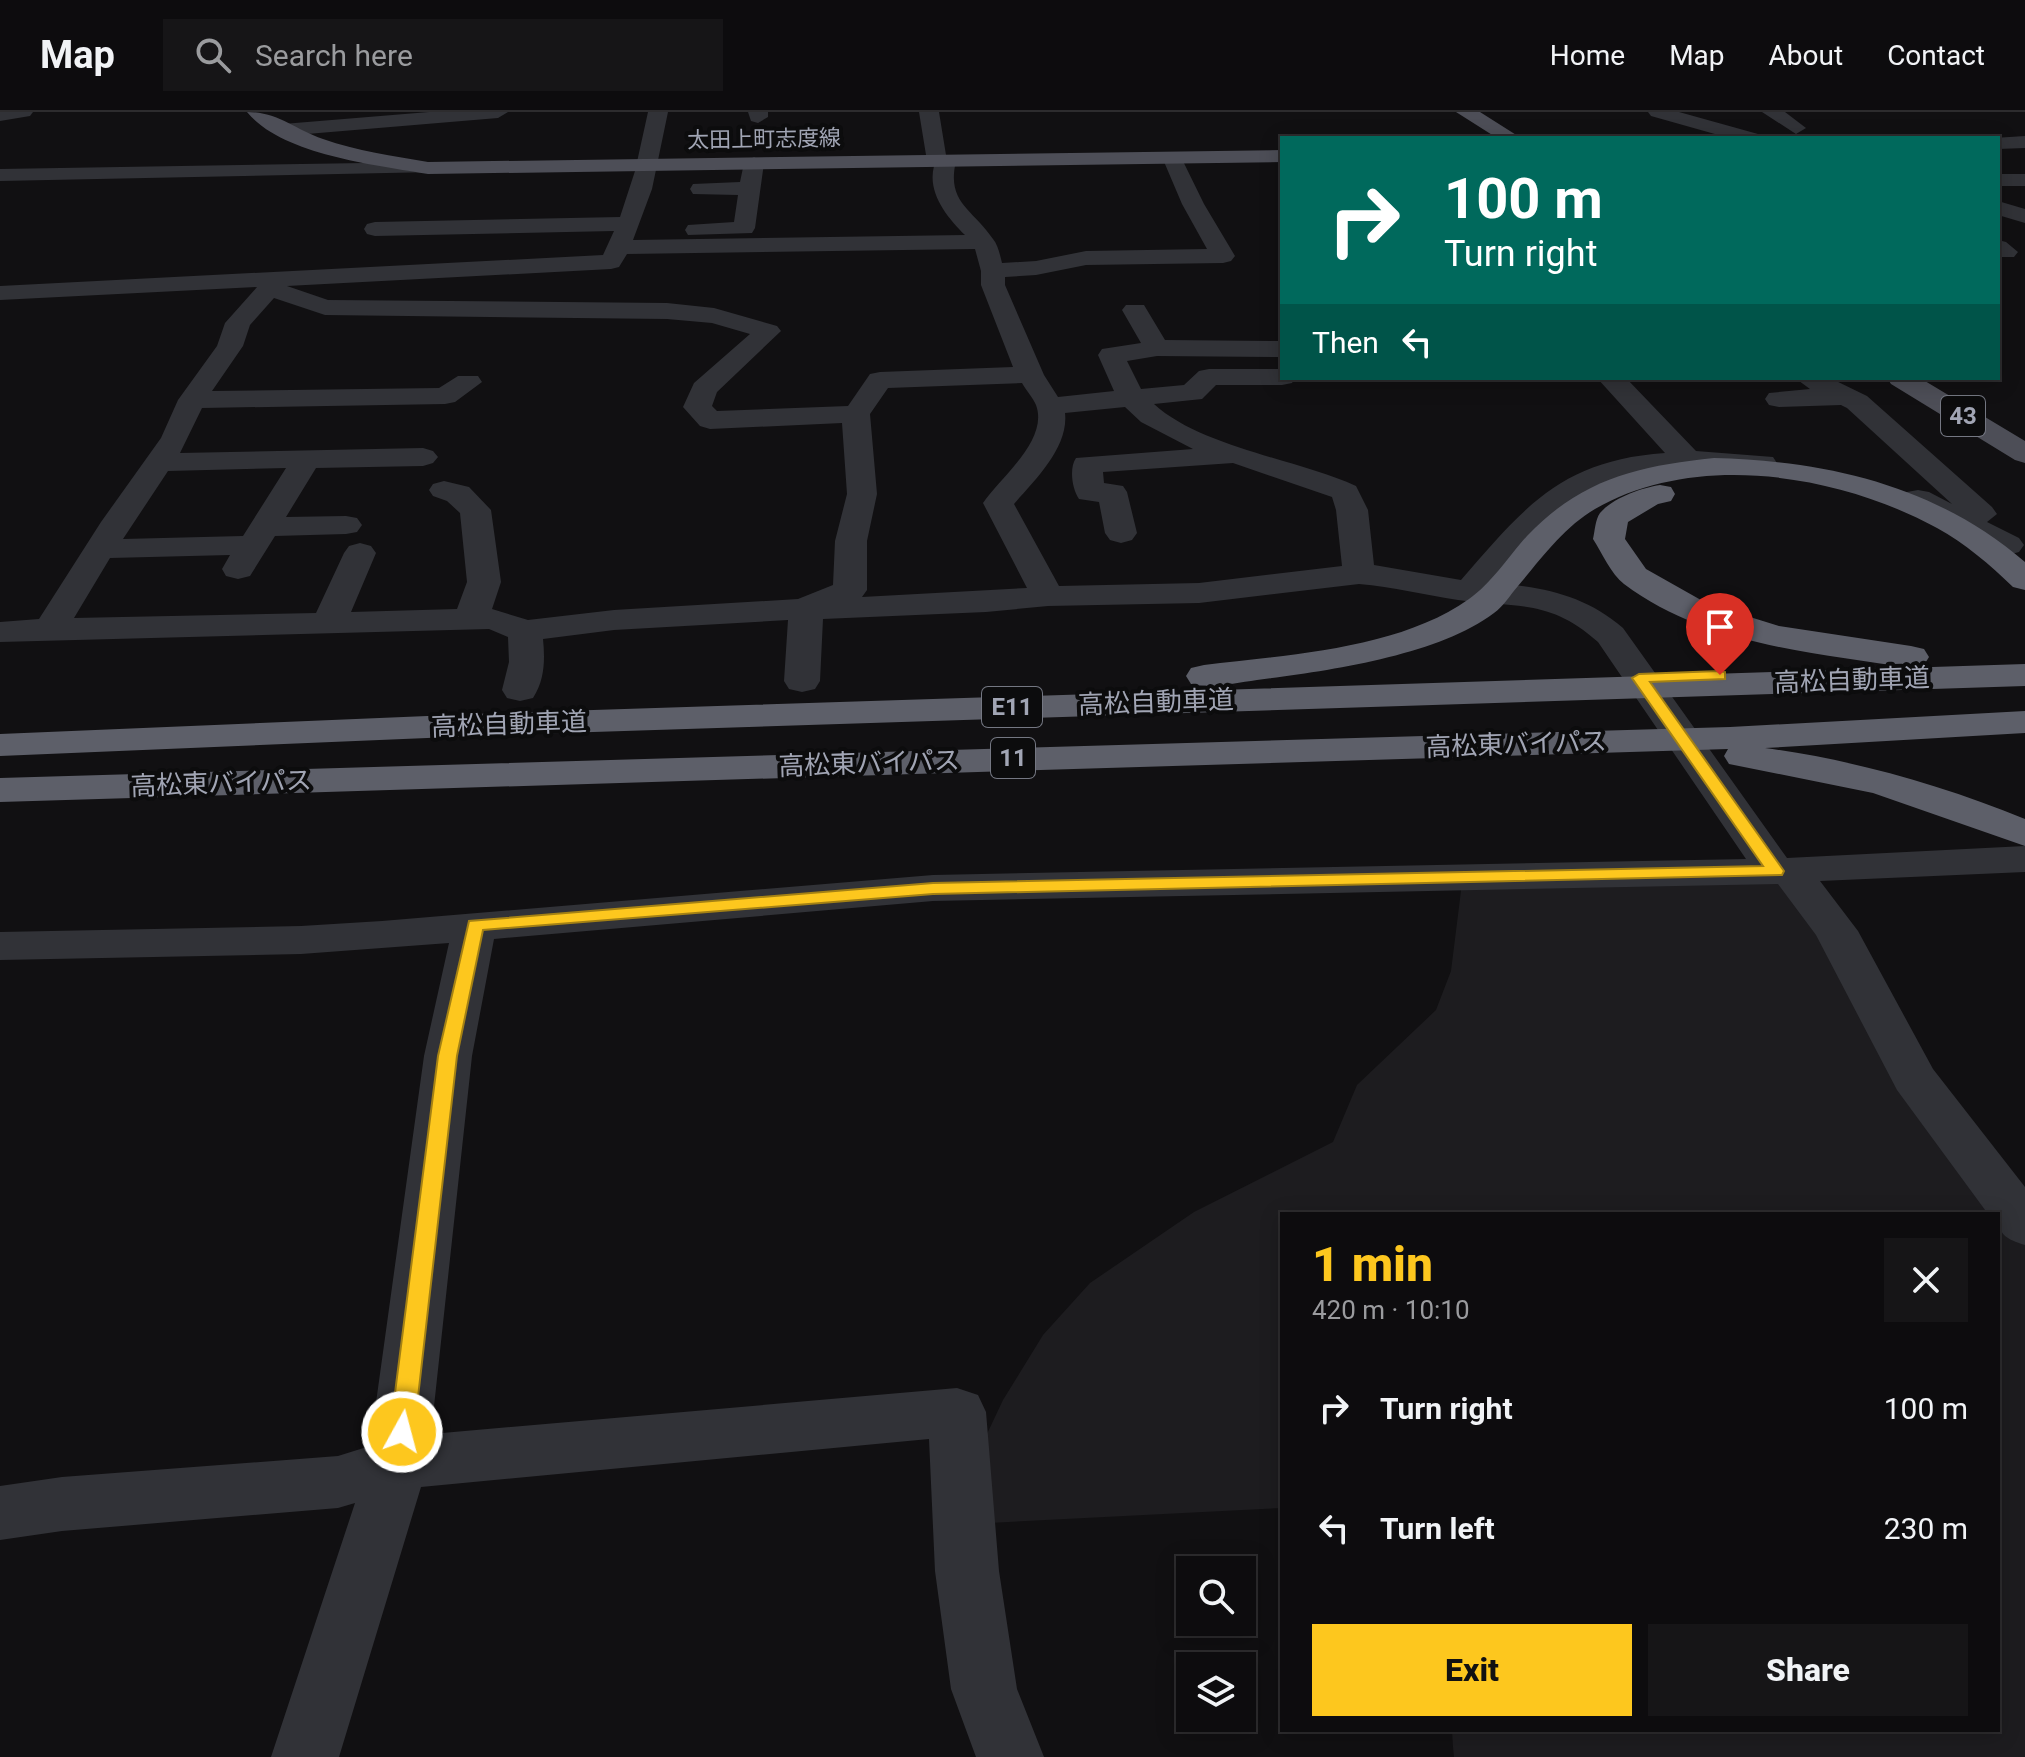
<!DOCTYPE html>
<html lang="en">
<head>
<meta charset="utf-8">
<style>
	body { margin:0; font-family:Roboto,"Noto Sans JP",sans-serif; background:#161517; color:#f1f3f6; height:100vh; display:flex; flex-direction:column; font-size:30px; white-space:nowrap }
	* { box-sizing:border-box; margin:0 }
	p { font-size:26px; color:#9a9b9e }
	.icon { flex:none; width:44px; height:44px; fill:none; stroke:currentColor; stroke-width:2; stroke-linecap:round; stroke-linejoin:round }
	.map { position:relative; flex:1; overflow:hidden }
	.side { position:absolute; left:1280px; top:1100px; width:720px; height:520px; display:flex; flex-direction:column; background:#0d0c0e; border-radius:0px; box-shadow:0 4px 20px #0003,0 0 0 2px #2d2c2e }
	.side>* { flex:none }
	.banner { position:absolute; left:1280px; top:24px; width:720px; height:244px; border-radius:0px; box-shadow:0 4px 20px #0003,0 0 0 2px #2d2c2e; background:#00695c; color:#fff; overflow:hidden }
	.fabs { position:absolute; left:1176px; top:1444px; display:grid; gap:16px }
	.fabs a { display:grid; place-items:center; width:80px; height:80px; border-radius:0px; background:#0d0c0e; box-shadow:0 4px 20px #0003,0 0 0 2px #2d2c2e; font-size:40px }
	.pin { position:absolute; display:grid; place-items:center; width:68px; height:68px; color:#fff; margin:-82px -34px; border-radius:50% 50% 50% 0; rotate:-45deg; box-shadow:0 0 8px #0007 }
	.pin .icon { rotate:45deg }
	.me { position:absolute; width:88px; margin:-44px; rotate:7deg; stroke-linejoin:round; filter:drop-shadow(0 0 6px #0008) }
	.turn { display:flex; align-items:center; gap:28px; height:168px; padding:0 32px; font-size:36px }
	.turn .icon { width:104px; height:104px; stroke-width:2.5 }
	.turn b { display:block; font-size:56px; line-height:68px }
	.then { display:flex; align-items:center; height:76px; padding:0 32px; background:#0003; gap:16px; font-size:30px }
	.round { display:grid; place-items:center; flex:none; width:84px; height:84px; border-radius:0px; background:#161517 }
	.summary { display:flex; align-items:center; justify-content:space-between; height:136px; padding:0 32px }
	h1 { font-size:48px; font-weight:800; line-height:60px; color:#fdc71e }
	.primary-button { display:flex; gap:16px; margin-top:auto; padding:16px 32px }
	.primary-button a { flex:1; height:92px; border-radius:0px; background:#fdc71e; color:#111; font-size:32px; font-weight:800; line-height:92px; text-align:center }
	.primary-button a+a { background:#161517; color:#f1f3f6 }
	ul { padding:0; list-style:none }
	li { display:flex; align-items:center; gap:24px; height:120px; padding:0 32px }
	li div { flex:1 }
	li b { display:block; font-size:30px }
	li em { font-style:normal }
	header { display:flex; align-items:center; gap:48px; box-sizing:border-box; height:112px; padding:0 40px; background:#0d0c0e; border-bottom:2px solid #2d2c2e }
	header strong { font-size:38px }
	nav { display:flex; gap:44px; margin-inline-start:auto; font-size:28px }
	.search { width:560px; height:72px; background:#161517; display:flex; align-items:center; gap:20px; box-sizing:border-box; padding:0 28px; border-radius:0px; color:#9a9b9e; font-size:30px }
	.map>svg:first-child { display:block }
	.built { fill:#1d1c1f }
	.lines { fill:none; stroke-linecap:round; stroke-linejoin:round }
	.minor { fill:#313237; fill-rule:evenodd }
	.major { fill:#4d4e57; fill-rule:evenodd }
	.highway { fill:#5d5f69; fill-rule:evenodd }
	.route { fill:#fdc71e; stroke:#a48114; stroke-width:2 }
	.labels { text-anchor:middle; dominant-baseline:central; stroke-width:8; stroke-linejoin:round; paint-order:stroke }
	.far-street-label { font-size:22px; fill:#a1a5b4; stroke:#0c0c0d }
	.shield { fill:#0c0c0d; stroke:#747782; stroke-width:2 }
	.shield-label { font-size:24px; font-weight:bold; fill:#a1a5b4 }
	.street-label { font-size:26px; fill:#a1a5b4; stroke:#0c0c0d }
</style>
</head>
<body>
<header>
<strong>Map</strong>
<div class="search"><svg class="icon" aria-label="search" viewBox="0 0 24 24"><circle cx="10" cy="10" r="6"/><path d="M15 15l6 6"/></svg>Search here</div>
<nav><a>Home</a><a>Map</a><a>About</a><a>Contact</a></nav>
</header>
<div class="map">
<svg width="2025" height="1645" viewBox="0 0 2025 1645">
	<rect width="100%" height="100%" fill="#111012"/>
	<path class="built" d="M1782 768 2025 1131V1645H1454L1453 1635 1452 1618H1998V1102H1282V1396L989 1411 986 1324 1003 1288 1043 1223 1090 1171 1194 1100 1333 1030 1357 973 1436 898 1451 859 1462 771Z"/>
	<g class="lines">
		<path class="minor" d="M0 0H33L30 4 0 9Z
			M429 0H508L498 6 283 24 273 18 283 12Z
			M648 0H668L652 77 633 128 965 123C947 105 927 81 934 54L927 49 919 0H939L946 43 956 49C946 91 973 97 993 127 998 133 1000 143 1002 151L1036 149 1086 139 1207 137 1182 92 1162 45 1165 41H1179L1204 92 1235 144 1231 149 1223 151 1086 153 1036 163 1005 165V173L1044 263 1058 285 1114 279 1098 243 1102 237 1141 231 1122 198 1126 193H1144L1165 228 1282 229V245L1157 244 1127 249 1141 277 1184 273 1199 259 1209 257H1282V266H1295L1292 271 1282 273H1216L1202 287 1154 292C1201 335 1296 347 1356 374L1368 398 1374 453 1461 468C1524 395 1562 348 1665 341L1597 266H1626L1696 339 1773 345 1777 351 1773 357C1746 364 1714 356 1687 357 1588 361 1553 399 1494 471 1543 475 1585 483 1623 516L1787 746 2025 734V760L1820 769 1858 819 1933 957 2025 1075V1133C2006 1127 1998 1123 1998 1102H1988L1897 978 1816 823 1778 772 933 789 494 827 472 944 431 1322 957 1276 978 1283 986 1300 999 1459 1017 1577 1044 1645H976L951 1577 935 1459 929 1327 421 1375 339 1645H271L355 1391 338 1396 62 1419 0 1428V1374L62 1365 338 1344 370 1334 424 944 449 831 301 842 0 848V820L301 814 382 809 933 763 1746 747 1598 530C1550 487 1518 496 1458 488 1425 483 1393 475 1359 472L1199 491 1048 494 986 500 823 507 820 569 815 577 802 580 789 577 784 569 788 508 614 518 543 527C545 547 545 568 533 586L520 589 507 586 502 578 509 550 508 525 489 517 0 530V510L39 507 101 410 161 326 178 288 217 234 225 211 257 175 0 188V174L603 143 614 119 375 124 367 122 364 117 367 112 375 110 620 105 635 59ZM975 137 981 159V173L1013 255 880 260 870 262 848 294 717 299 712 294 717 280 781 219 777 214 714 196 667 191 328 188 287 174 611 157 619 155 627 142ZM274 186 325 203 667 207 712 211 750 222 694 271 683 295 700 314 710 317 842 311 847 382 835 429 833 473 798 487 614 498 528 508 492 497 501 470 491 398 469 375 444 369 433 372 429 378 433 384 447 389 460 401 467 470 457 497 351 500 376 441 371 434 360 431 349 434 344 441 316 501 74 506 110 446 230 443 222 457 226 464 238 467 250 464 275 424 346 422 357 420 362 413 357 406 346 404 286 405 316 356 423 354 433 351 438 345 433 339 423 336 180 341 202 296 445 292 455 290 482 270 478 264H458L439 276 212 279 243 234 250 213ZM1022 271C1026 278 1033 286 1036 293 1049 328 1000 366 983 391L1027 476 862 485 867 478V429L877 382 870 302 888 276ZM1125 295 1141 310 1193 337 1076 346C1069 356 1072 377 1079 387L1099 390 1105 421 1110 428 1121 431 1132 428 1137 421 1127 380 1123 374 1104 371 1103 360 1233 351 1332 385 1336 398 1342 454 1199 471 1059 474 1014 392C1035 368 1069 335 1065 301ZM286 356 243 424 123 427 168 359Z
			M748 0H768V5L758 11 751 9Z
			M1648 0H1679L1758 22 1761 26H1729L1651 4Z
			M1762 0H1785L1806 16 1796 22Z
			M2025 24V36L1998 37V26H1994Z
			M754 45 764 51 755 116 752 121 688 123 685 118 688 113 734 110 738 83 693 82 690 77 693 72 740 70 744 51Z
			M428 50 438 56 435 60 0 69V57Z
			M1998 62H2025V74H1998Z
			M1998 89 2025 97V111L1998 103Z
			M1998 128 2006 130 2018 140 2014 145H1998Z
			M1795 266H1830L1867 284 1992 395 1997 402 1987 410 2019 426 2024 433 2019 440 2008 443 1997 440 1907 394 1903 387 1907 380 1918 378 1929 380 1952 392 1847 296 1841 293 1779 295 1769 293 1765 287 1769 281 1810 277Z"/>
		<path class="major" d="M247 0C278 0 294 17 323 27 357 39 393 44 428 50L1282 38V50L428 62C376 53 282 43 247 0Z
			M1456 0H1480L1521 26H1497Z
			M1887 266H1920L2025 329V351L2015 348 1891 272Z"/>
		<path class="highway" d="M1714 346C1828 349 1937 374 2025 450V478L2013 475C1990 453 1965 431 1937 416 1838 362 1696 339 1595 397 1564 415 1540 448 1518 474 1510 483 1504 494 1494 501 1437 544 1327 559 1257 568 1235 571 1212 577 1191 572L1186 564 1191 556 1204 553C1287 543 1399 537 1469 487 1491 472 1509 444 1527 424 1581 367 1638 354 1714 346Z
			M1660 373 1671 375 1675 382 1671 389 1658 392 1628 410 1625 427 1646 457 1708 492 1779 514 1911 534 1924 537 1929 545 1924 553 1911 556C1815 541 1705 533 1624 472 1611 462 1602 441 1593 427 1595 419 1595 408 1600 401 1613 386 1641 376 1660 373Z
			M2025 552V574L499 623 0 644V622L499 601Z
			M2025 599V621L1765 636C1854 648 1942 673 2025 707V734L1873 681 1729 652 1724 644 1728 637 0 690V666L1730 615Z"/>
	</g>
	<path class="route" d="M1720 559 1725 560V567L1650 570 1784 759 1782 763 933 782 483 818 457 944 414 1320 411 1327 402 1330 393 1327 390 1320 438 944 469 809 933 771 1763 754 1632 566 1639 562Z"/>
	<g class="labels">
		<g class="far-street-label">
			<text transform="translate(764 27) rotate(-1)">太田上町志度線</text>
		</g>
		<g class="shield">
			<rect x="1941" y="284" width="44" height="40" rx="6"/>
			<rect x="982" y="575" width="60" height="40" rx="6"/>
			<rect x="991" y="626" width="44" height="40" rx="6"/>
		</g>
		<g class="shield-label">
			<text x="1963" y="304">43</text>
			<text x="1012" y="595">E11</text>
			<text x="1013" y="646">11</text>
		</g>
		<g class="street-label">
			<text transform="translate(1852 568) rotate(-2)">高松自動車道</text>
			<text transform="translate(1156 590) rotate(-2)">高松自動車道</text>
			<text transform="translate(509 612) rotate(-2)">高松自動車道</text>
			<text transform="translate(1516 632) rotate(-2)">高松東バイパス</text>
			<text transform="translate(869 651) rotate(-2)">高松東バイパス</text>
			<text transform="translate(221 671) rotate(-2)">高松東バイパス</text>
		</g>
	</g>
</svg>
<div class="fabs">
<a><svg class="icon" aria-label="search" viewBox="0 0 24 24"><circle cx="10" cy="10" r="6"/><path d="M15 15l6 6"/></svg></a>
<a><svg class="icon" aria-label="layers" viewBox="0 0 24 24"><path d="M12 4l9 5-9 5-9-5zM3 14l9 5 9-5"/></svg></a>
</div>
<div class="pin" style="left:1720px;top:563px;background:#d93025"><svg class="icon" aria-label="arrive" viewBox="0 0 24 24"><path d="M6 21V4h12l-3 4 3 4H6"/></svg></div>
<svg class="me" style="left:402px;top:1320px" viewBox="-20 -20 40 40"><circle r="17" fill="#fdc71e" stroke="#fff" stroke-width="3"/><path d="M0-11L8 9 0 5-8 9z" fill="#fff"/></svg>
<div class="banner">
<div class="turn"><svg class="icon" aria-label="right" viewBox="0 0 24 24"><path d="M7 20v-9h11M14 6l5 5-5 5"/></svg><div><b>100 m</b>Turn right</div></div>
<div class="then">Then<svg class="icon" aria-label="left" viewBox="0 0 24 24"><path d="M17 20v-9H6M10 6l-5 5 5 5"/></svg></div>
</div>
<section class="side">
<div class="summary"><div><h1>1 min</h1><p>420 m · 10:10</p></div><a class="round"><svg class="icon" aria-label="close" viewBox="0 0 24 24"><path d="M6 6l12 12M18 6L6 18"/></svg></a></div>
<ul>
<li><svg class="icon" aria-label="right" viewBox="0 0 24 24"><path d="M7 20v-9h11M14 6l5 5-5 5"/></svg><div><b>Turn right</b></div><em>100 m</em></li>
<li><svg class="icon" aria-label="left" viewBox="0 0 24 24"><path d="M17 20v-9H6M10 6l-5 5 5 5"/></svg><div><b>Turn left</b></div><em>230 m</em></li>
</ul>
<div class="primary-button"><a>Exit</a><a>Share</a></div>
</section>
</div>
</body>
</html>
